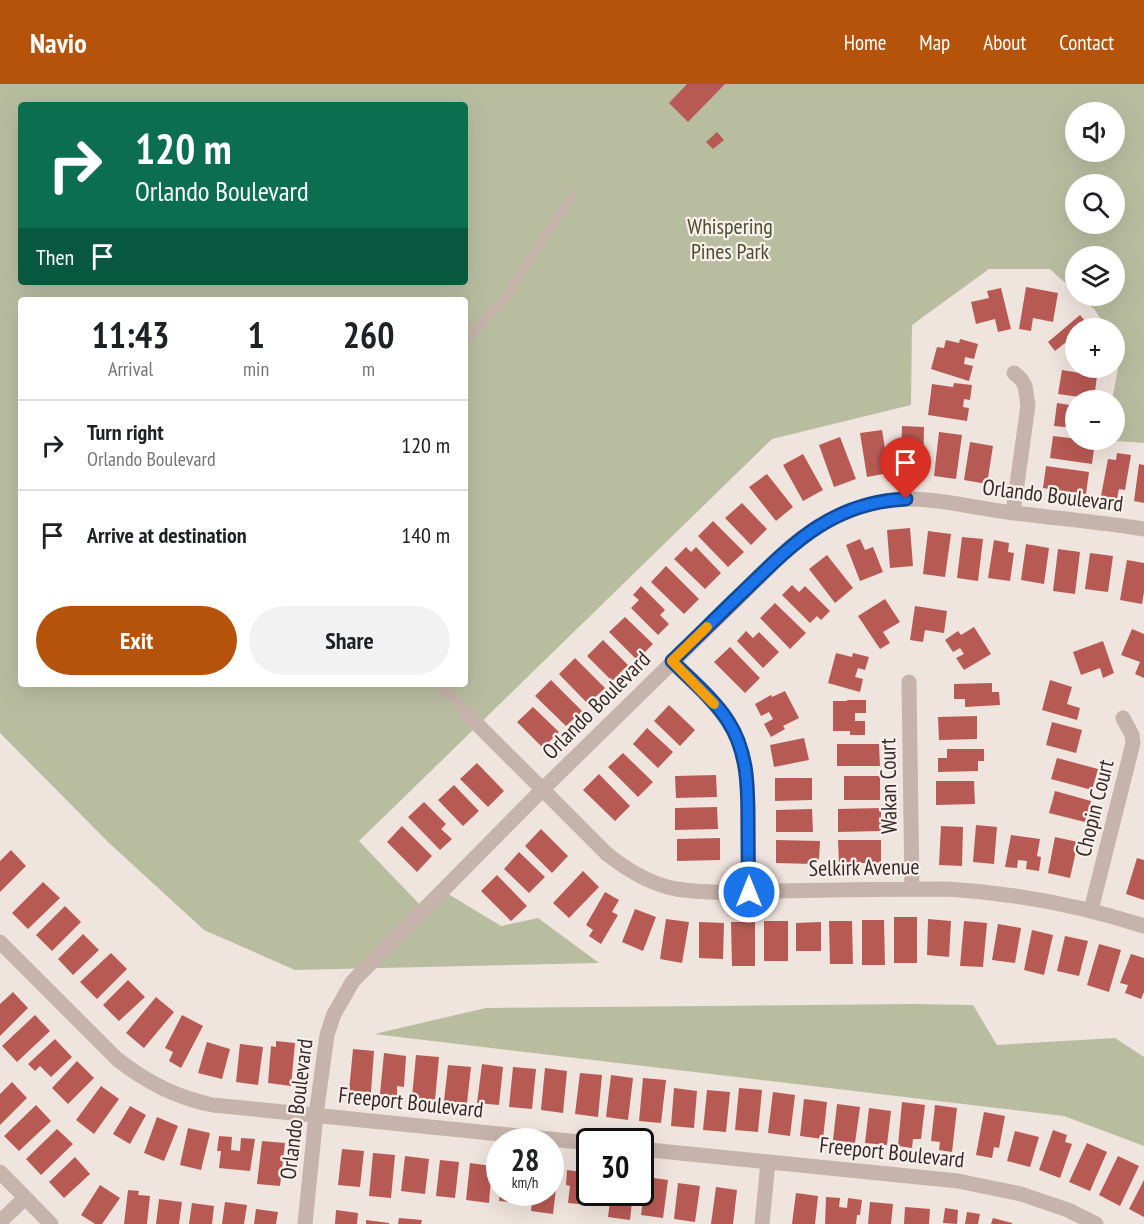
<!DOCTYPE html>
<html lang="en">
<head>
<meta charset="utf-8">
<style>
	body { margin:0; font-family:"PT Sans Narrow",sans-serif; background:#f2f2f2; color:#202124; height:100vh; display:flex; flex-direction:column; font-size:22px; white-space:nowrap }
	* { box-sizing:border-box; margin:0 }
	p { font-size:20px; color:#757577 }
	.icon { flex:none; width:33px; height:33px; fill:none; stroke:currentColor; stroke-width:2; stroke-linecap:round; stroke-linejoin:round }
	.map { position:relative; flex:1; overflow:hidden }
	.details { position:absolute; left:18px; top:213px; width:450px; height:390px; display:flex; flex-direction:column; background:#fff; border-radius:6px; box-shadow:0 6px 24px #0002 }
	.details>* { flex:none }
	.top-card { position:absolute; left:18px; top:18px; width:450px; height:183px; border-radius:6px; box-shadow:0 6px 24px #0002; background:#0b6e4f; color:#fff; overflow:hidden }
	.controls { position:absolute; left:1065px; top:18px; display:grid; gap:12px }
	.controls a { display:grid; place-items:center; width:60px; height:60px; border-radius:50%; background:#fff; box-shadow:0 6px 24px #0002; font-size:30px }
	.speed { position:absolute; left:486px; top:1044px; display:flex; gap:12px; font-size:30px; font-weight:700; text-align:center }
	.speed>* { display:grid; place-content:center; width:78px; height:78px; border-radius:50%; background:#fff; box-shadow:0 6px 24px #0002; line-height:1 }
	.speed small { font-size:15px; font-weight:400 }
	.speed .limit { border:3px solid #111; border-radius:9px; background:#fff; color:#111 }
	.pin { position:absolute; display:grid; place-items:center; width:51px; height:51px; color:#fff; margin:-62px -26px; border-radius:50% 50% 50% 0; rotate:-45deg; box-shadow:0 0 6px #0007 }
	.pin .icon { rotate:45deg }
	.me { position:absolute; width:66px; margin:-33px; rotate:0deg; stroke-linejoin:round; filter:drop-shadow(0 0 4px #0008) }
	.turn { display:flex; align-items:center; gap:21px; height:126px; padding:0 18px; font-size:27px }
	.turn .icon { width:78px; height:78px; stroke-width:2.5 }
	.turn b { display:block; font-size:42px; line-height:51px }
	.then { display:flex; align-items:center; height:57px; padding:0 18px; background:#0003; gap:12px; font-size:22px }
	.eta { display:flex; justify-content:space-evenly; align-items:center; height:102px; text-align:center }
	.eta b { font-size:36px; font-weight:700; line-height:42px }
	.primary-button { display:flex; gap:12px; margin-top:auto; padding:12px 18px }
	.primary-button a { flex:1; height:69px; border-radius:36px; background:#b45309; color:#fff; font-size:24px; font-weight:700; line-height:69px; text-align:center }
	.primary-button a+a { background:#f2f2f2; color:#202124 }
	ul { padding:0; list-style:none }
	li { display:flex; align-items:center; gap:18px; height:90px; padding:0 18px; border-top:2px solid #e0e0e0 }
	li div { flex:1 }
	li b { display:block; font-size:22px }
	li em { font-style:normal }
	header { display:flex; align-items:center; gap:36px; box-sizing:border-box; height:84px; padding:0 30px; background:#b45309; color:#fff }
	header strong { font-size:28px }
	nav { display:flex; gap:33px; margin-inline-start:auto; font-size:21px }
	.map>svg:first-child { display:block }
	.green { fill:#b9bda0; fill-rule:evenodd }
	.building { fill:#b85a54 }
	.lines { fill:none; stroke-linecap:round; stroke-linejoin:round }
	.service { stroke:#c6b3ab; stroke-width:8 }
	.minor { stroke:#c6b3ab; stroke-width:15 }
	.route-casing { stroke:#114b97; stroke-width:15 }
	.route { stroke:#1a73e8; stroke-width:10 }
	.slow { stroke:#f59e0b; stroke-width:10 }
	.labels { text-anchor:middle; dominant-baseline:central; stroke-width:4.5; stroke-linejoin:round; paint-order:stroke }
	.park-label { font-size:22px; fill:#4b5130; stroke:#f8efea }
	.street-label { font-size:22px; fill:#352b2a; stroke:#f8efea }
</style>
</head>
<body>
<header>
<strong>Navio</strong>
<nav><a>Home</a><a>Map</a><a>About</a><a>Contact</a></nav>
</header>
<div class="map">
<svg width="1144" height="1140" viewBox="0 0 1144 1140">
	<rect width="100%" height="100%" fill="#f0e4de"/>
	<path class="green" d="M0 0H1144V359L1104 356H1114V316H1112L1121 269 1115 258 1114 244H1106L1095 226 1079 212H1114V172H1076L1075 208 1050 185H989L912 241 911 321 772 355 359 757 423 824 440 805 501 842 538 834 599 879 295 886 204 846 109 759 0 649ZM21 21H465V198H21ZM1076 28H1114V68H1076ZM1076 100H1114V140H1076ZM21 216H465V600H21Z
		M911 920 973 921 997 961 1115 954 1144 973V1062L1064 1032 374 950 486 924Z"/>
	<path class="building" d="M687 0H725L688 38 669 19Z
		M717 48 724 56 713 65 706 58Z
		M1026 203 1058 209 1053 238 1033 234 1031 247 1019 245Z
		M1001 204 1011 245 998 248 995 235 976 240 971 218 989 214 987 207Z
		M1080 231 1091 244H1076V272L1065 259 1055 267 1048 258Z
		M960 255 978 260 974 275 965 273 964 280 973 282 969 297 931 285 937 263 944 264 946 256 959 259Z
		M1062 286 1097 292 1094 315 1058 310Z
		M954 299 972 301 970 316 964 315 963 323 969 324 967 337 928 331 932 300 953 303Z
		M1057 319 1076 322V344L1054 342Z
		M902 342 924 343 923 388H908V378L901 377Z
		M882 346 889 389 867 393 860 349Z
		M939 348 962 351 956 395 934 392Z
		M1053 352 1095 357 1092 380 1050 374Z
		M840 353 856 395 834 403 819 361Z
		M970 358 993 362 987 400 964 396Z
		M1117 369 1131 371 1125 406 1119 405 1117 415 1101 412 1108 375 1116 376Z
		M803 370 823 406 803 417 783 381Z
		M1139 380 1144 381V419L1134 417Z
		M1046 382 1089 388 1086 410 1043 404Z
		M767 390 793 423 776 437 749 403Z
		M742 419 767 445 751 461 725 434Z
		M713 437 744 468 728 483 698 452Z
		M910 444 913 482 890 484 887 446Z
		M928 447 951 450 945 493 923 490Z
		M962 453 983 455 978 497 957 494Z
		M860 455 865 466 873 463 883 488 860 497 846 461Z
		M994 456 1009 459 1008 468 1014 469 1010 497 988 494Z
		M1026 460 1049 464 1044 500 1021 496Z
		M686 463 691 468 696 463 721 489 705 505 674 475Z
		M1058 465 1080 468 1075 510 1053 507Z
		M1090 469 1113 472 1108 508 1085 505Z
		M827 471 853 504 835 519 809 485Z
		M1127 476 1144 479V508L1142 520 1120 516Z
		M666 482 699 515 684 530 651 498Z
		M792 501 799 508 805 502 830 527 821 536 817 532 810 539 782 511Z
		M641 502 665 526 660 531 669 540 658 551 631 524 639 516 633 511Z
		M885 515 900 538 883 548 890 559 880 565 858 532Z
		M775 519 806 549 790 565 760 534Z
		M915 522 947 527 944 549 925 546 923 558 910 556Z
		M625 533 653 560 637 576 609 548Z
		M974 543 991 570 964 586 956 574 964 570 960 564 953 568 945 556 958 547 961 551Z
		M1132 545 1144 550V594L1135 590 1140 578 1121 571Z
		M746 547 753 554 759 548 779 568 763 584 737 557Z
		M603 556 628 581 612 597 587 572Z
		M1103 557 1114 589 1103 594 1100 584 1081 591 1073 568Z
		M730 563 760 594 745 609 714 578Z
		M836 569 852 573 853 569 869 573 865 586 858 584 855 593 863 595 860 608 828 599Z
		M575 574 605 604 588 620 559 590Z
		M551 596 582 627 566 642 535 612Z
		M1050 596 1072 603 1067 620 1080 624 1077 636 1042 626Z
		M992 599V608H999L1000 621 965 623V615H954V600Z
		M785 607 799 634 783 642 785 645 771 653 764 640 773 635 769 628 761 632 755 620 771 611 772 613Z
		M847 616H866V629H855V637H865V651H850V647H833V617H847Z
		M669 621 695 646 680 662 654 637Z
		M533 623 559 648 543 664 517 638Z
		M977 632V655L939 656 938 633Z
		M1052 638 1082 646 1076 669 1046 661Z
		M647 644 673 668 658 684 633 660Z
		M804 654 809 676 774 683 770 661Z
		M837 660H879L880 682H837Z
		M947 665H984V677H978V687L938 688V674H947Z
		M623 669 653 698 638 713 608 683Z
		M1057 674 1098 685 1092 706 1051 695Z
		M477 679 504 707 488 723 460 695Z
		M599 690 630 722 615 737 583 706Z
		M716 691 717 713 676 714 675 692Z
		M844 692H880V716H844Z
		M775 694H812V716L775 717Z
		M936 697H974L975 720 936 721Z
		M454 701 479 727 463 742 438 716Z
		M1055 707 1091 717 1085 738 1049 729Z
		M424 718 446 740 441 745 452 755 440 766 408 733Z
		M717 723 718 745 675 746V724Z
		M881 724V747L838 748V725Z
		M812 725 813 748H776V726Z
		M976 741 997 743 994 780 973 778Z
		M402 742 432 772 417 788 387 758Z
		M941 742 963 743 962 782 939 781Z
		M541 745 568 772 552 789 525 762Z
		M1011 751 1040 755 1037 772 1041 773 1039 787 1026 785 1027 777 1018 776 1017 784 1005 783Z
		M1055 753 1078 758 1070 794 1048 789Z
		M720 754V776L677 777V755Z
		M776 756 820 757 819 776H813V780L776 779Z
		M838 756H881V779H839Z
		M11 766 26 782 0 808V777Z
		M519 768 545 793 529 809 504 785Z
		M1137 774 1144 776V816L1126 810Z
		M583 787 599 803 569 834 553 819Z
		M497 791 527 822 511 837 481 807Z
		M43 798 60 814 28 845 12 829Z
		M605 808 619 816 612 828 618 831 601 860 589 852 593 846 586 841Z
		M65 822 81 838 52 867 36 851Z
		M635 825 656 833 643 867 622 858Z
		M894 833H917V879H894Z
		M666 835 689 838 682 879 660 875Z
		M928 835 951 837 949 873 927 871Z
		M862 836H884L885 881H862Z
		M764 837H788V877H764Z
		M829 837H852L853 880H830Z
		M964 837 987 839 983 883 960 882Z
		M699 838 724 839 723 875 699 874Z
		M731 838H755V882H732Z
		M821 838V867H796V839Z
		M998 840 1021 844 1015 879 992 876Z
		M1032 846 1053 851 1044 891 1024 886Z
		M83 850 99 866 73 891 58 875Z
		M1065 852 1088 857 1079 892 1057 887Z
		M1099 860 1121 866 1109 908 1087 901Z
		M111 869 127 885 97 915 80 898Z
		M1131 870 1144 874V908L1141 915 1125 909 1128 901 1120 899Z
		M128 896 145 913 119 937 103 921Z
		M13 908 28 924 0 952V920Z
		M156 913 174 928 144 964 126 949Z
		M35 931 50 947 17 978 2 962Z
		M182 931 203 942 181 984 169 977 173 968 165 964Z
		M55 955 72 973 51 993 40 982 35 987 28 980Z
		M276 957 295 959 291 1002 268 999 271 962 276 963Z
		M207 958 230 965 222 995 198 989Z
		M240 960 263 963 258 1001 236 998Z
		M353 965 374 967 371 1008 349 1007Z
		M384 969 406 972 404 1003 397 1002V1012L380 1010Z
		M416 971 439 973 435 1016 412 1013Z
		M77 977 94 994 68 1020 52 1004Z
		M482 980 503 983 499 1021 477 1019Z
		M448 981 471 983 467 1019 444 1017Z
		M513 983 536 985 532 1025 509 1023Z
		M545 984 567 987 563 1029 541 1026Z
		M580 989 602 991 598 1033 575 1030Z
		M611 991 633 994 628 1036 606 1033Z
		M643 994 666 996 661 1039 639 1037Z
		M12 998 27 1014 0 1041V1010Z
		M101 1002 119 1015 94 1050 76 1036Z
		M674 1004 697 1007 694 1044 671 1042Z
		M739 1004 762 1006 758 1048 735 1046Z
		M707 1006 730 1008 726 1048 703 1046Z
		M773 1008 795 1011 790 1052 768 1049Z
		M804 1015 827 1018 823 1055 800 1052Z
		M902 1018 925 1021 921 1055H913L912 1064 898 1062Z
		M837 1020 860 1023 855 1059 833 1056Z
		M36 1021 51 1037 19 1067 4 1052Z
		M935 1021 957 1024 952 1068 939 1066 940 1058 931 1057Z
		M130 1022 146 1031 130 1060 113 1050Z
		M869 1024 891 1027 887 1061 865 1059Z
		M984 1028 1005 1032 999 1064 994 1063 992 1074 976 1071Z
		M157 1033 178 1042 164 1077 144 1069Z
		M188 1044 210 1049 201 1086 180 1081Z
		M57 1045 73 1060 41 1091 26 1075Z
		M1053 1046 1067 1051 1065 1058 1072 1060 1060 1094 1039 1086Z
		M1015 1047 1039 1053 1030 1083 1007 1077Z
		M219 1052 232 1053 231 1066 240 1067 241 1054 255 1055 250 1087 219 1084 221 1067H217Z
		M262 1057 285 1059 280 1102 257 1100Z
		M1087 1059 1107 1068 1090 1107 1069 1098Z
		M342 1065 364 1067 360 1103 338 1101Z
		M373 1069 395 1071 391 1114 369 1112Z
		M405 1072 429 1075 425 1110 401 1107Z
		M1118 1072 1139 1082 1120 1122 1099 1111Z
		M75 1073 90 1090 64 1114 49 1098Z
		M440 1076 459 1078 455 1114 436 1112Z
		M470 1079 492 1082 489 1119 466 1116Z
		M567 1086 582 1088 580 1101 590 1102V1108H600L599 1122 568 1119 570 1102 566 1101Z
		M550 1087H558L553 1130 531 1127 533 1108H550Z
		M646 1093 668 1096 663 1134 641 1131Z
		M1144 1096V1133L1129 1125Z
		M678 1099 700 1102 695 1138 674 1135Z
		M100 1101 120 1114 102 1140H95L81 1131Z
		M716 1103 737 1106 733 1140H711Z
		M128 1106 139 1107 138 1111 150 1112 147 1140H124Z
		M500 1108H523L522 1119 499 1117Z
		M611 1108H633L630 1136 608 1133Z
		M796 1109 818 1112 815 1140H792Z
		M826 1113 840 1114 839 1123 847 1124 848 1114 862 1116 860 1131H857L856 1140H825Z
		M159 1115 182 1118 179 1140H156Z
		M225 1118 247 1121 244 1140H222Z
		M870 1118 893 1120 891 1140H868Z
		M192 1119 214 1122 212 1140H189Z
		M905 1123 930 1125 929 1140H904Z
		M945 1124 958 1126 957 1140 943 1139Z
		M256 1125 278 1128 276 1140H254Z
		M336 1126 358 1129 357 1140H335Z
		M967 1128 980 1130 978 1140H965Z
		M399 1134 422 1136 421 1140H398Z
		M993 1134 1012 1139V1140H991Z
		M366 1136 389 1139V1140H366Z"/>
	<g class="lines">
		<path class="service" d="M465 257 505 214 572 111
			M439 600 468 631"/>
		<path class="minor" d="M1013 429 1028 321 1025 302 1021 295 1014 289
			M672 577C690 596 711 613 726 635 749 667 748 705 748 742 748 764 749 786 749 808
			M909 598 912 805
			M468 631 607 770C627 786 650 800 676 805 707 810 745 808 777 807 834 806 891 805 947 805 1016 809 1079 821 1144 842
			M1091 826 1133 659 1132 651 1123 634
			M0 858 117 975C146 998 177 1014 213 1021L590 1059
			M640 1065 958 1097 1021 1110 1068 1126 1096 1140
			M0 1088 51 1140
			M0 1138 25 1114
			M305 1140 316 1031 327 951 334 930 353 897 543 705 790 463C817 440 848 424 884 417 920 410 970 423 1007 428 1053 434 1099 438 1144 445
			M762 1140 768 1078"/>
	</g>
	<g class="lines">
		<defs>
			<path id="route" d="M749 808C748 785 748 762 748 739 748 703 748 668 728 637 714 615 691 596 672 577 696 554 720 530 744 507 793 459 833 418 906 415"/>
		</defs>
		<use href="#route" class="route-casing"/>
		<use href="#route" class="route"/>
		<path class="slow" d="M707 543 672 577 714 620"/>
	</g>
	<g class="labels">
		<g class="park-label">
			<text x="730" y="142">Whispering<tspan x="730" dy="25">Pines Park</tspan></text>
		</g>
		<g class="street-label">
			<text transform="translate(1053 411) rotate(7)">Orlando Boulevard</text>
			<text transform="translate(596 621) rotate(-45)">Orlando Boulevard</text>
			<text transform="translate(888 702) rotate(-91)">Wakan Court</text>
			<text transform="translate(1094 724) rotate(-76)">Chopin Court</text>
			<text transform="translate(864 783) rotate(-1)">Selkirk Avenue</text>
			<text transform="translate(411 1018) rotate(6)">Freeport Boulevard</text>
			<text transform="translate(296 1025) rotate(-83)">Orlando Boulevard</text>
			<text transform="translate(892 1068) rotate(6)">Freeport Boulevard</text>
		</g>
	</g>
</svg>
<div class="controls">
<a><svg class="icon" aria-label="sound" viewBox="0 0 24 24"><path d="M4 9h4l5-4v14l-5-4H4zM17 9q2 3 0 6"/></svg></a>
<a><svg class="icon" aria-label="search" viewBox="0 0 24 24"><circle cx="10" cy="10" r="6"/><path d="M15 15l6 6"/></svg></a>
<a><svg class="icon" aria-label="layers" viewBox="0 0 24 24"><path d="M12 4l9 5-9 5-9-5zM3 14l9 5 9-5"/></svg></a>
<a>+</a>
<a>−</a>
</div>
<div class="speed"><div>28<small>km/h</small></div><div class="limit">30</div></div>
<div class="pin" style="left:906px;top:415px;background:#d93025"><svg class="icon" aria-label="arrive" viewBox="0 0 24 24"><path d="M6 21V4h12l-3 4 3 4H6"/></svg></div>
<svg class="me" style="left:749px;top:808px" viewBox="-20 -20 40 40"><circle r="17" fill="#1a73e8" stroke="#fff" stroke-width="3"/><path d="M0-11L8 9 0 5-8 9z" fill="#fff"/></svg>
<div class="top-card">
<div class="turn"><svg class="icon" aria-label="right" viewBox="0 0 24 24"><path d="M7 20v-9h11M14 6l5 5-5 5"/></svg><div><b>120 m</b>Orlando Boulevard</div></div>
<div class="then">Then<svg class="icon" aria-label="arrive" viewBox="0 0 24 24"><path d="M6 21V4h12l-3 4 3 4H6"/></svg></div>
</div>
<section class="details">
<div class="eta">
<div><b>11:43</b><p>Arrival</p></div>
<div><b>1</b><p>min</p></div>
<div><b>260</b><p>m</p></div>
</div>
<ul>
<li><svg class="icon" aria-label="right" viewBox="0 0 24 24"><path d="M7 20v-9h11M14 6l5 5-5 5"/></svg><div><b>Turn right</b><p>Orlando Boulevard</p></div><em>120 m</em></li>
<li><svg class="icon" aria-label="arrive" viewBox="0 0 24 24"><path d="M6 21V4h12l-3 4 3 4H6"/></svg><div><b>Arrive at destination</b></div><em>140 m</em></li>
</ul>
<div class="primary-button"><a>Exit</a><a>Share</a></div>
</section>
</div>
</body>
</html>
